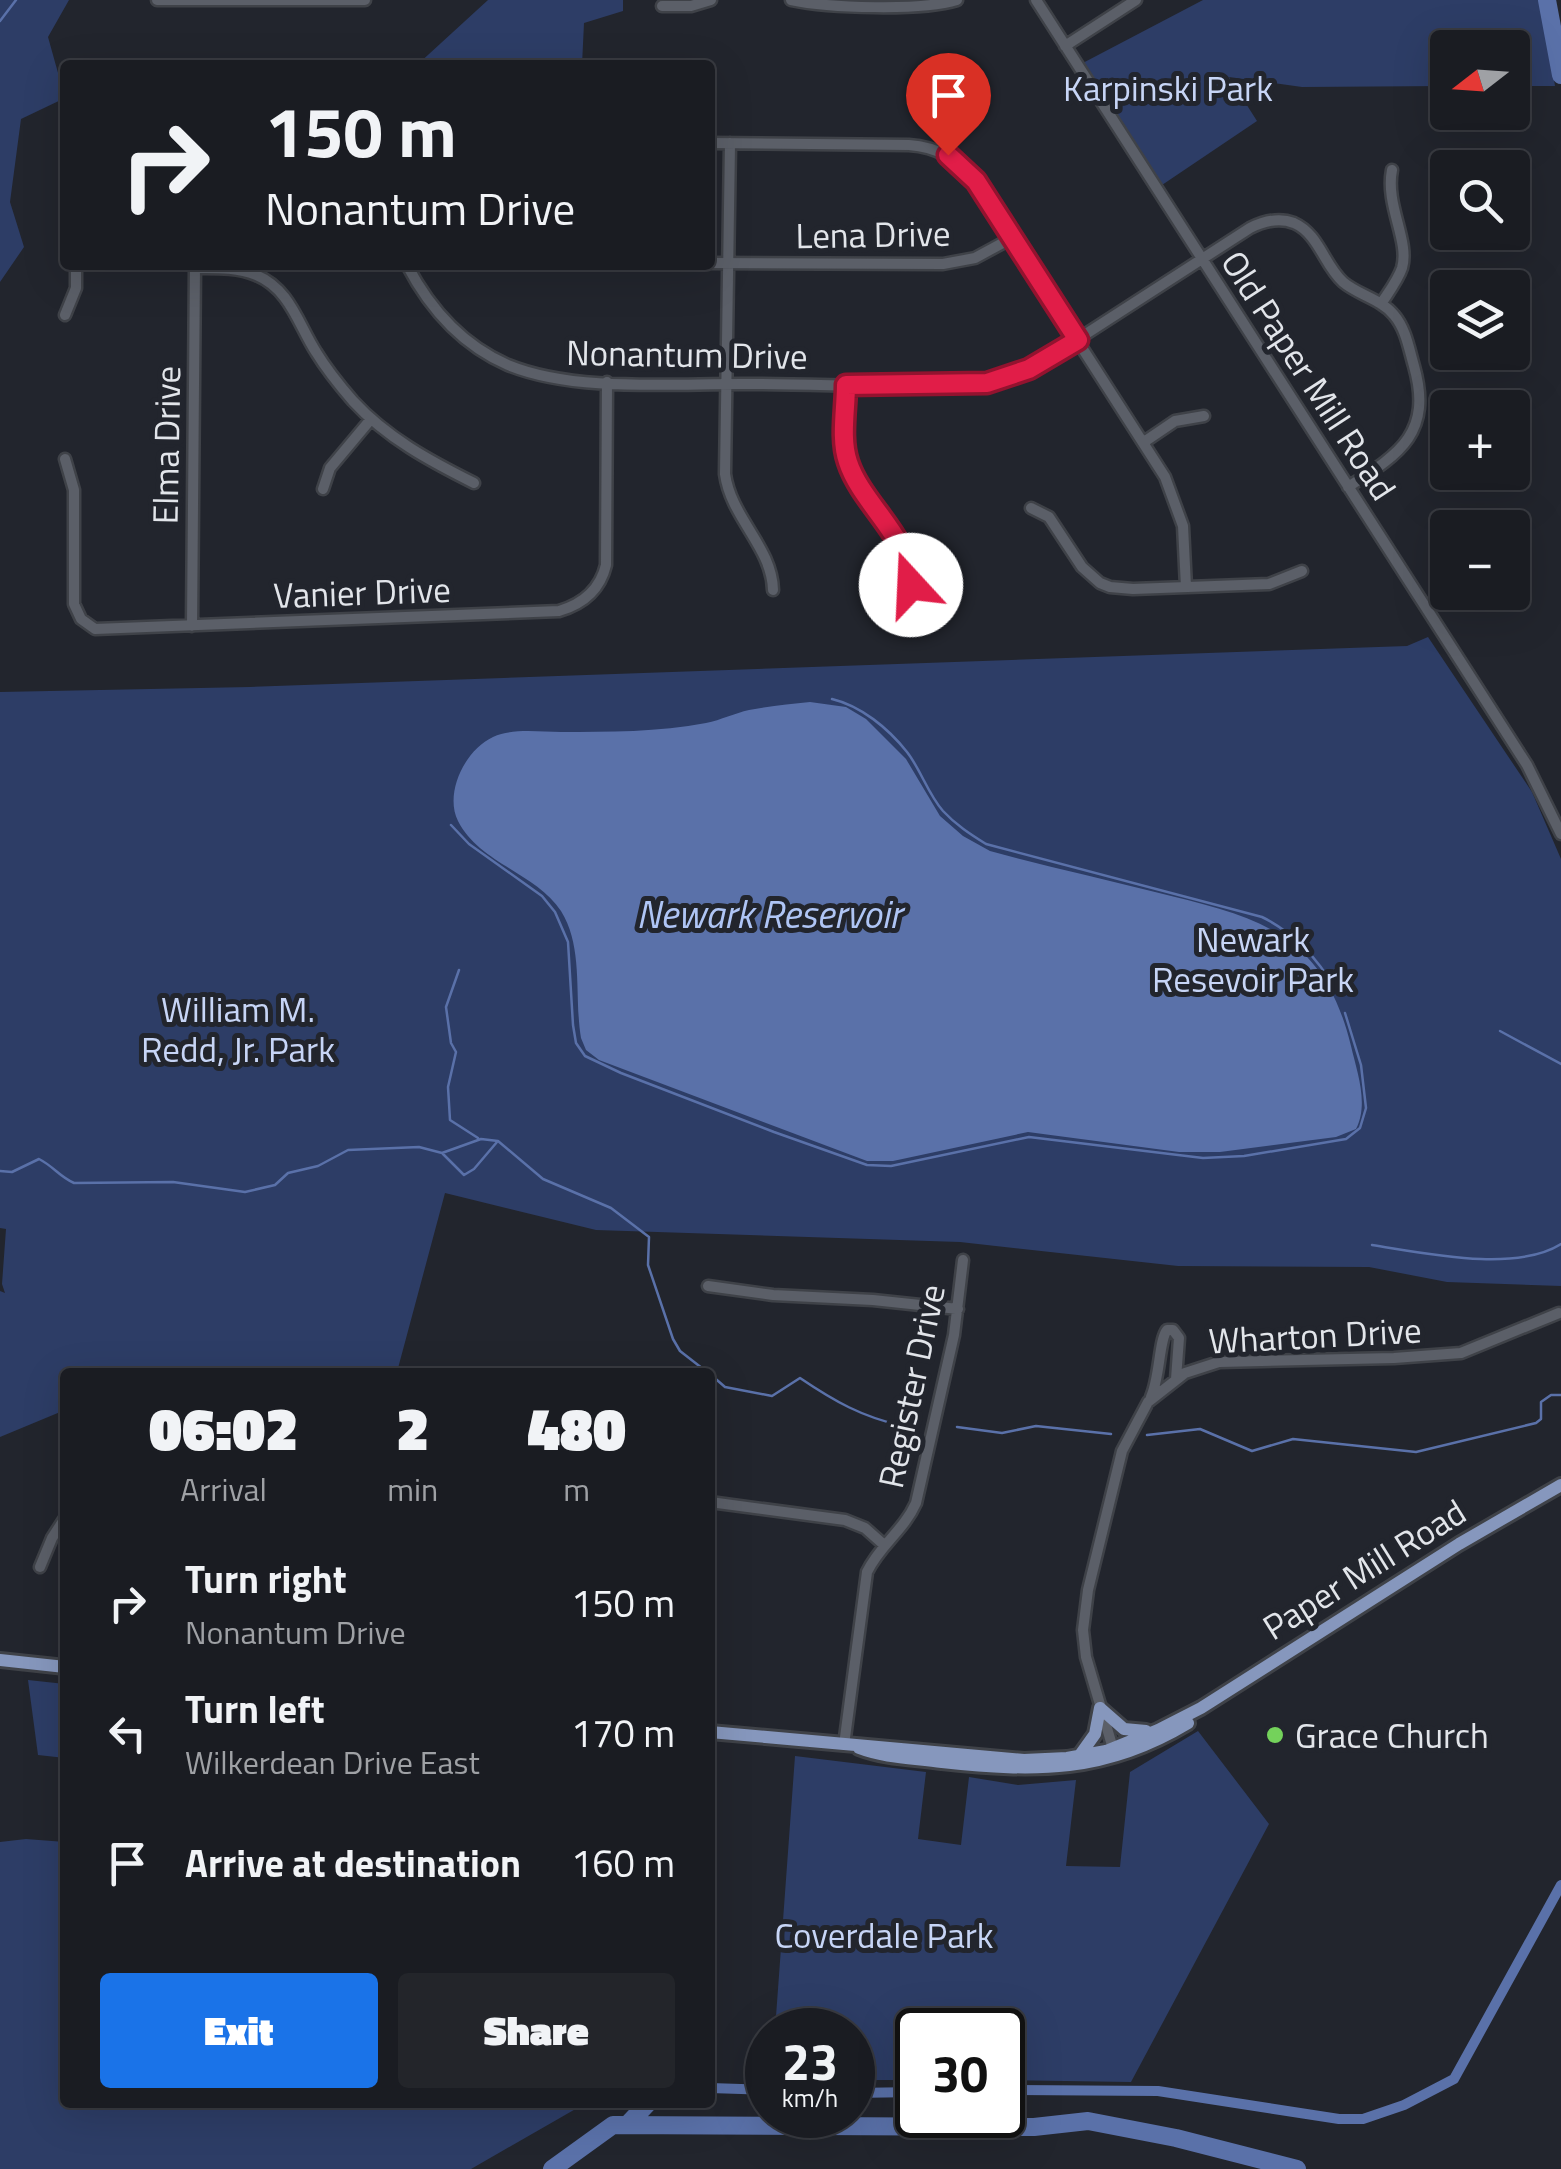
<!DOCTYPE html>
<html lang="en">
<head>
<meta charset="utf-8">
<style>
	body { margin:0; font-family:"Titillium Web",sans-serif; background:#23252a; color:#f1f3f6; height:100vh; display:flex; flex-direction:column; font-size:38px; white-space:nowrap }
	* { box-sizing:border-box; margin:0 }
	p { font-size:32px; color:#9fa1a5 }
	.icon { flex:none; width:55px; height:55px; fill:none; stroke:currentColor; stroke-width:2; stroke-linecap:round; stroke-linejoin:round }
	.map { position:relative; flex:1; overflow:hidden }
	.drawer { position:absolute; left:60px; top:1368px; width:655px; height:740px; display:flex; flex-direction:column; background:#1a1c22; border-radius:10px; box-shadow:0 10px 40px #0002,0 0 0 2px #383a40 }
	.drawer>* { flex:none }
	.banner { position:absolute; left:60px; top:60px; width:655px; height:210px; border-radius:10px; box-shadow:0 10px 40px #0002,0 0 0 2px #383a40; background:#1a1c22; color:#f1f3f6; overflow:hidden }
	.needle { width:65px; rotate:253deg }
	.buttons { position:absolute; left:1430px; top:30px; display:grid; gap:20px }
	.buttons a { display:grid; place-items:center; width:100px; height:100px; border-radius:10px; background:#1a1c22; box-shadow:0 10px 40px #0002,0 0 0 2px #383a40; font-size:50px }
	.speed { position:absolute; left:745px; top:2008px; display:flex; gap:20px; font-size:50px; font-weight:700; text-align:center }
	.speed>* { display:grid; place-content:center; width:130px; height:130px; border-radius:50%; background:#1a1c22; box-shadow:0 10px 40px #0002,0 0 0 2px #383a40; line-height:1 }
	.speed small { font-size:25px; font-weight:400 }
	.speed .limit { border:5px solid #111; border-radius:15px; background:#fff; color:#111 }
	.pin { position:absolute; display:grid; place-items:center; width:85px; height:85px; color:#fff; margin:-102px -42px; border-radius:50% 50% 50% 0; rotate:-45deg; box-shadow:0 0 10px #0007 }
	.pin .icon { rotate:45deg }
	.me { position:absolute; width:110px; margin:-55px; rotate:340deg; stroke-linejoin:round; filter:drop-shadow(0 0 8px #0008) }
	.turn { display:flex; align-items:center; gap:35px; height:210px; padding:0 40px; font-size:45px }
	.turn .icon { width:130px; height:130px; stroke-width:2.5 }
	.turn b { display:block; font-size:70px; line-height:85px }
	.eta { display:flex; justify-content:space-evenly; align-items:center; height:170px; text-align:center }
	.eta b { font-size:60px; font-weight:800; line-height:70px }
	.button { display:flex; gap:20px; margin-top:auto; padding:20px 40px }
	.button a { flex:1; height:115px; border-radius:10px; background:#1a73e8; color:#fff; font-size:40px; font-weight:800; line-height:115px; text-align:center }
	.button a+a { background:#23252a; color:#f1f3f6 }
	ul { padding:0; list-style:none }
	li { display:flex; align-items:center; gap:30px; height:130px; padding:0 40px }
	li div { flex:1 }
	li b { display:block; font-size:38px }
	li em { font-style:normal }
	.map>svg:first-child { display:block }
	.green { fill:#2d3d66 }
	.water { fill:#5a71a9 }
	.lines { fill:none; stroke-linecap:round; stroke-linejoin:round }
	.stream { stroke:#5a71a9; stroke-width:2.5 }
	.canal { stroke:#5a71a9; stroke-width:10 }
	.river { stroke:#5a71a9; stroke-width:18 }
	.minor-casing { stroke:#3f4248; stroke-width:15 }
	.major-casing { stroke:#3f4248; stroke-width:18 }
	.minor { stroke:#5b5f68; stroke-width:10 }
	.major { stroke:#8697bd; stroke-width:12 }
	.route-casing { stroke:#92132f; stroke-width:25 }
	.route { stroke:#e11d48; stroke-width:18 }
	.poi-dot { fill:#74d25b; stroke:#22252d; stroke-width:4 }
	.labels { text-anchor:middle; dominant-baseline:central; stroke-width:10; stroke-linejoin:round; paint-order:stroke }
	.park-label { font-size:35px; fill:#c7d5f6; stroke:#22252d }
	.street-label { font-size:35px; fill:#e2e5ea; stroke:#22252d }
	.poi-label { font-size:35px; fill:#e2e5ea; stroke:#22252d; text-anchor:start }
	.water-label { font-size:38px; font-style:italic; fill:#afc5f5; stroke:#22252d }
</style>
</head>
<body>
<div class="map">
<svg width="1561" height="2169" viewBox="0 0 1561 2169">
	<rect width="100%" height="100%" fill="#22252d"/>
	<path class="green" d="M0 0H69L48 37 65 98 21 119 10 202 24 247 0 282Z
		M488 0H623V11L584 23 582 65H417Z
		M1203 0H1542L1555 86H1513L1512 48H1448L1447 86 1302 87 1229 77 1257 121 1162 185 1079 65Z
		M1428 637 1532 792 1561 859V1286L1447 1282 1369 1267 1178 1266 960 1242 596 1230 445 1193 397 1372 160 1370 153 1372H65V1410L0 1437V1291L5 1293 2 1284 6 1229 0 1228V692L250 687 1407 646Z
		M28 1680 65 1684V1758L38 1755Z
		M1198 1731 1269 1824 1131 2082 1003 2080 1002 2030H918L917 2080H853L852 2030H775L795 1756 926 1772 918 1839 961 1845 969 1777 1018 1785 1076 1780 1066 1866 1120 1867 1130 1772Z
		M26 1839 65 1842V2102L586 2103 471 2169H0V1842Z"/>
	<path class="water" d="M810 702 846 707 866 719 906 759 940 816 963 836 990 851C1045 866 1100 878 1155 892 1257 917 1323 931 1351 1046 1357 1072 1369 1104 1356 1129L1336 1137 1220 1152H1179L1028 1132 893 1161H867L599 1060 586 1050 581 1038C574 997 584 948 561 911 536 873 479 863 458 821 444 793 465 750 493 737 513 728 539 732 561 732 608 732 659 732 706 723 721 720 735 713 749 710 770 706 790 704 810 702Z"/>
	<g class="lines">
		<path class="stream" d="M0 21 16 0
			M832 699C861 706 888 728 907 752 921 770 928 794 943 811 956 825 970 834 986 844L1262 917C1291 931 1319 959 1334 988
			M451 825 469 844 542 896 555 912 568 942 573 1025 576 1043 585 1056 621 1073 774 1132 867 1165 891 1166 1029 1137 1203 1158 1244 1156 1346 1139 1360 1128 1366 1108 1361 1065 1345 1013
			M459 970 446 1007 451 1043 456 1052 448 1087 450 1120 478 1138
			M1500 1031 1561 1064
			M443 1154 464 1175 474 1169 497 1142
			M0 1171 12 1172 39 1159C53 1166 60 1177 74 1183L173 1182 245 1192 275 1185 288 1173 318 1166 348 1150 419 1147 442 1153 481 1139 498 1141 543 1179 611 1208 649 1237 648 1265 673 1339 680 1351 707 1372
			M1372 1245C1424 1253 1515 1273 1561 1244
			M710 1374 725 1387 772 1396 800 1378C834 1401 862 1417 903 1426
			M957 1427 1002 1433 1036 1426 1111 1434
			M1147 1435 1200 1429 1252 1451 1293 1439 1416 1452 1536 1423 1541 1419V1402L1551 1395H1561"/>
		<path class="canal" d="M710 2088 768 2090
			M1002 2090 1158 2091 1339 2119H1363L1404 2105 1454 2079 1561 1885
			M852 2093 918 2092"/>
		<path class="river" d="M1547 0 1561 75
			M628 2124 649 2102
			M552 2169 613 2125 1034 2127 1088 2121 1176 2138 1297 2169"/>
		<defs>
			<path id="minor" d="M157 0H365
				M791 0C828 8 922 11 957 0
				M1036 0 1527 765 1561 834
				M662 6H691L711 0
				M1065 46 1136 0
				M710 143 909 145C938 147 957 159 975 181L1165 477 1183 526 1186 587
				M730 143 725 474C731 518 772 547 773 590
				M710 263 943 264 975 258 1012 238
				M407 265C430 309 462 345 508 365 576 393 677 383 751 384 825 384 900 389 973 385L1014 376 1044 361 1250 228C1264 221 1279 217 1294 223 1319 234 1324 265 1343 282 1358 295 1381 299 1394 315 1406 329 1409 349 1414 366 1433 434 1399 454 1348 487
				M195 268C216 268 237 267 256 275 290 289 298 324 316 352 327 370 340 386 353 401 387 438 430 461 474 483
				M1381 304C1388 293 1398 280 1402 268 1410 241 1385 205 1392 170
				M65 315 76 288V265
				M846 385C846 409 840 439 848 462 862 506 910 537 911 585
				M1144 442 1175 421 1204 416
				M65 459 74 490V604L81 619 95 629 559 611C583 604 600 590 606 565L607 382
				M323 489 330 468 371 419
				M1031 508 1049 517 1082 567 1100 583 1110 587 1133 589 1269 584 1302 571
				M192 626 195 265
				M708 1286 773 1295 873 1300 958 1309
				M1151 1397C1160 1377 1159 1340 1167 1330H1173L1179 1338 1176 1379
				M710 1502 845 1520 865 1528 883 1544
				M40 1567 52 1538 65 1518
				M844 1745 867 1572C880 1545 904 1530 916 1503L954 1335 963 1260
				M1114 1752 1086 1657 1083 1630 1088 1590 1122 1451 1148 1402 1185 1373 1219 1362 1394 1358 1461 1353 1559 1313"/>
			<path id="major" d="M0 1660 65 1667
				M1100 1708 1124 1729 1146 1731
				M710 1732 1024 1760 1067 1758 1106 1751 1158 1730 1201 1708 1459 1544 1561 1485
				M859 1748C885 1758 914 1758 942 1762 1036 1772 1105 1773 1188 1723
				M1080 1755 1095 1734 1100 1708"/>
		</defs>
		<use href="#minor" class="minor-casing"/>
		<use href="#major" class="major-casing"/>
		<use href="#minor" class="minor"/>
		<use href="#major" class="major"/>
	</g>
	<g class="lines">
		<defs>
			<path id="route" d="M911 585C911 537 862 505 848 462 840 439 846 409 846 385L987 383 1029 369 1078 340 976 181 948 155"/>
		</defs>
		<use href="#route" class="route-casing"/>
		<use href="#route" class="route"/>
	</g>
	<circle class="poi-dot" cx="1275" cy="1735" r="10"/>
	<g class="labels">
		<g class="park-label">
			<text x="1168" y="88">Karpinski Park</text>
			<text x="1253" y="939">Newark<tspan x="1253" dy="40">Resevoir Park</tspan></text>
			<text x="238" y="1009">William M.<tspan x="238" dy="40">Redd, Jr. Park</tspan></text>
			<text x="884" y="1935">Coverdale Park</text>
		</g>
		<g class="street-label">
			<text transform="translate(873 234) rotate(-1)">Lena Drive</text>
			<text transform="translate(687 354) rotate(1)">Nonantum Drive</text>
			<text transform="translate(1309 375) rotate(57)">Old Paper Mill Road</text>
			<text transform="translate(166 445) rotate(-89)">Elma Drive</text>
			<text transform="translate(362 592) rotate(-2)">Vanier Drive</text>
			<text transform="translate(1315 1335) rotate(-3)">Wharton Drive</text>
			<text transform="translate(911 1386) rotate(-78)">Register Drive</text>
			<text transform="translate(1364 1569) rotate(-32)">Paper Mill Road</text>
		</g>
		<g class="poi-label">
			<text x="1295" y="1735">Grace Church</text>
		</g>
		<g class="water-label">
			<text x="769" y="914">Newark Reservoir</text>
		</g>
	</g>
</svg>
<div class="buttons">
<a><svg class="needle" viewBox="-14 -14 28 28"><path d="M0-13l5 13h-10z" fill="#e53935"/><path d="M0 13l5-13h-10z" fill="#9fa1a5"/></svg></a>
<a><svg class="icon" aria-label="search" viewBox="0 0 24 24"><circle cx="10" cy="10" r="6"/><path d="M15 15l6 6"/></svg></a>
<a><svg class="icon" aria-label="layers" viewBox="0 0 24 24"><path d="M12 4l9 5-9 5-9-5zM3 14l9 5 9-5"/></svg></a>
<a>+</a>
<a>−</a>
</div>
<div class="speed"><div>23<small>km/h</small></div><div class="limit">30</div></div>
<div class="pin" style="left:948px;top:155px;background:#d93025"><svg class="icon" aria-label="arrive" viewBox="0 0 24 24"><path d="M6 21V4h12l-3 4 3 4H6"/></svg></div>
<svg class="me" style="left:911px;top:585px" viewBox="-20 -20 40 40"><circle r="19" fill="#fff"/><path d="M0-13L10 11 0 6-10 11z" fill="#e11d48"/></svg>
<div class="banner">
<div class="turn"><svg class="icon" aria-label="right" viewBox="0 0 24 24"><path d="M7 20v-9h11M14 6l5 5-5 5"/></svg><div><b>150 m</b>Nonantum Drive</div></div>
</div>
<section class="drawer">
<div class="eta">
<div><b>06:02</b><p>Arrival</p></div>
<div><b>2</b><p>min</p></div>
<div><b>480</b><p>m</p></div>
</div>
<ul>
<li><svg class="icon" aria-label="right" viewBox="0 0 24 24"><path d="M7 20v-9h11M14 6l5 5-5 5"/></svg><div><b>Turn right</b><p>Nonantum Drive</p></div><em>150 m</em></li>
<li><svg class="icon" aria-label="left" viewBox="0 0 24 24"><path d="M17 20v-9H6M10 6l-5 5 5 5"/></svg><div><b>Turn left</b><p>Wilkerdean Drive East</p></div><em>170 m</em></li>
<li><svg class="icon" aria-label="arrive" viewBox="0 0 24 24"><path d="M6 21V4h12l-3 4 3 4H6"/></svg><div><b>Arrive at destination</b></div><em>160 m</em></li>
</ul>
<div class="button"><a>Exit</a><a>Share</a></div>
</section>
</div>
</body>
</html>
